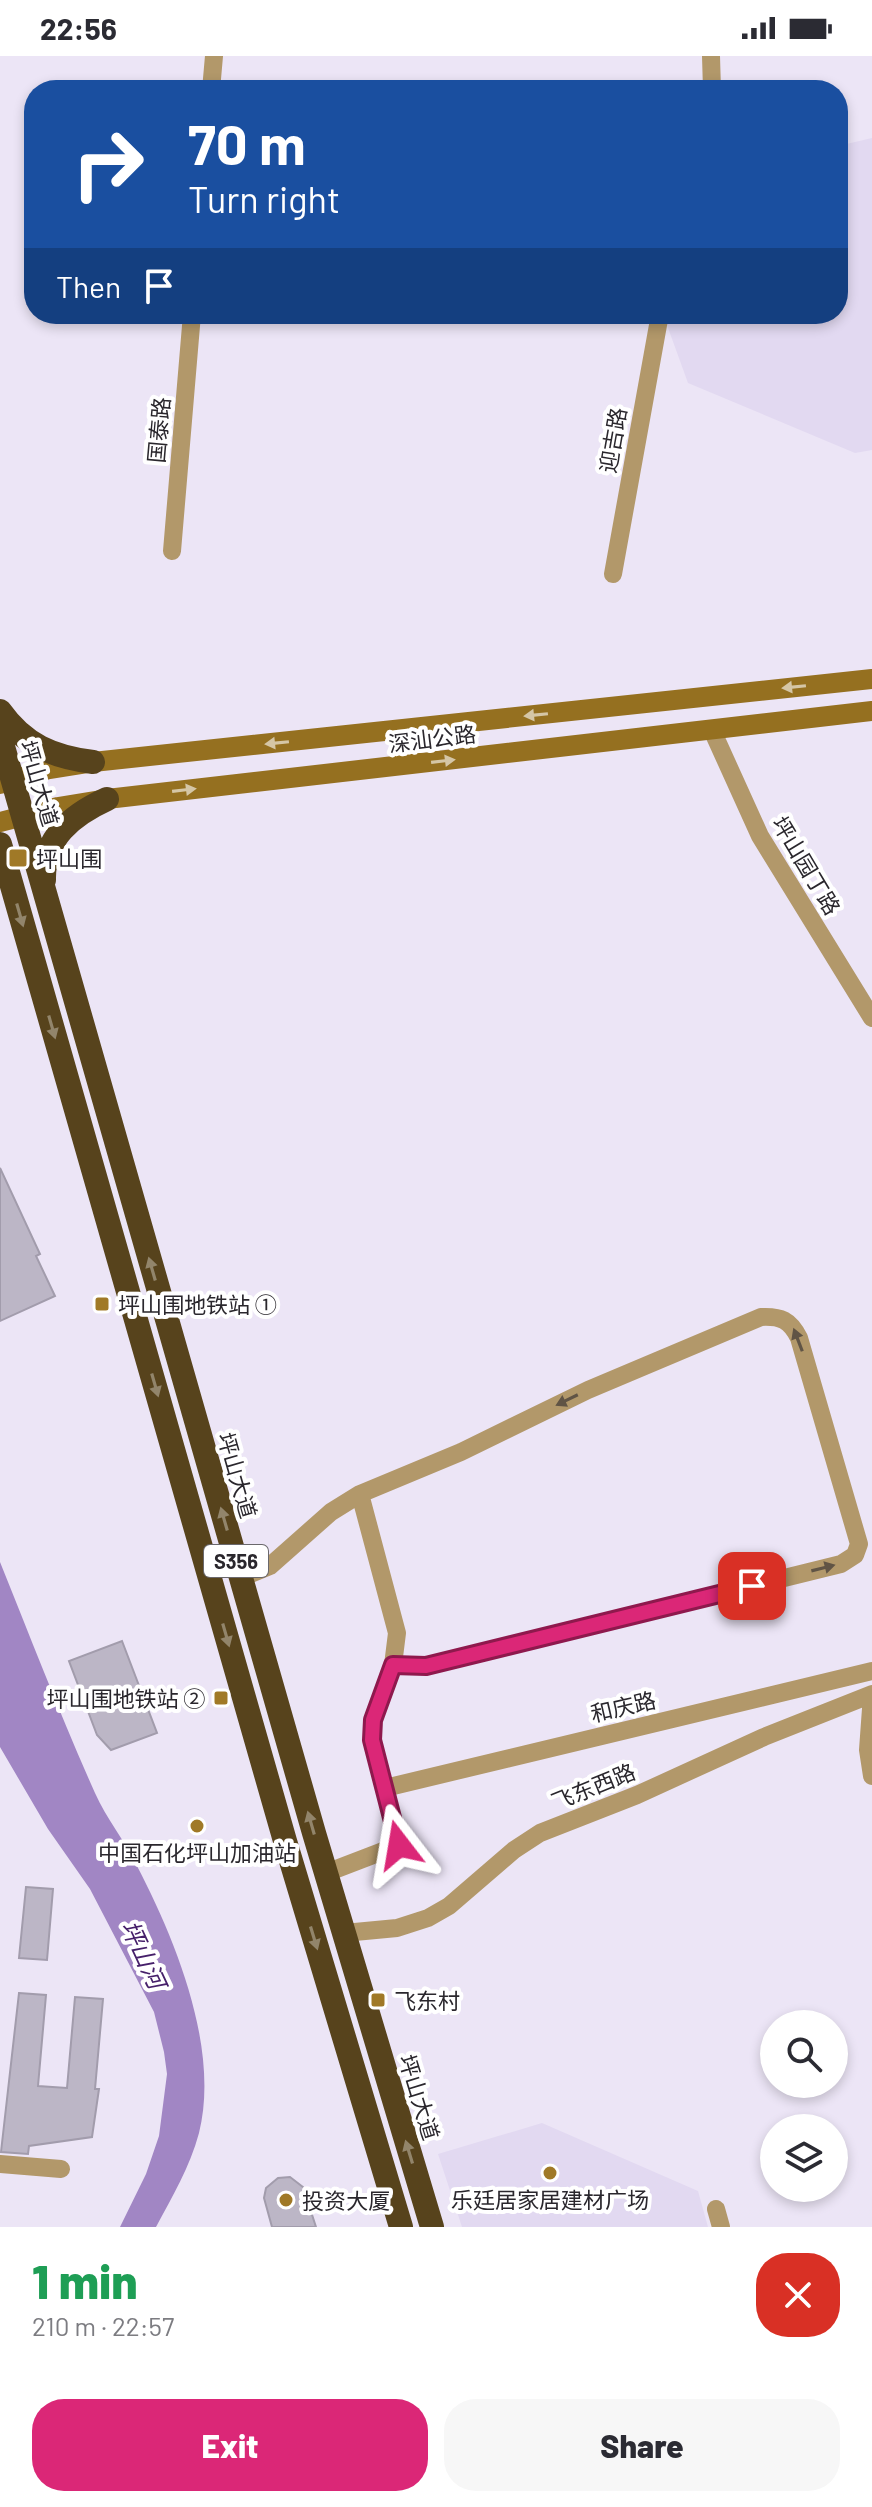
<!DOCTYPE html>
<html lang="en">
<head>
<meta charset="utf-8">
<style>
	body { margin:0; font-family:Barlow,"Noto Sans SC",sans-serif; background:#f7f7f7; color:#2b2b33; height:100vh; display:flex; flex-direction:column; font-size:30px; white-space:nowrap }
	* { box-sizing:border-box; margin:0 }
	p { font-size:26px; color:#7c7c81 }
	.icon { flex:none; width:44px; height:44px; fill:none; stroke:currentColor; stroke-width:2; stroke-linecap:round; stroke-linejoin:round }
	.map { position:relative; height:2171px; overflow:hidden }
	.details { display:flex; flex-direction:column; background:#fff; flex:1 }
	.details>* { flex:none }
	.guide { position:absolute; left:24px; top:24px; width:824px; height:244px; border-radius:32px; box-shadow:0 4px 12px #0003; background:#1a4fa0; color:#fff; overflow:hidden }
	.tools { position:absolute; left:760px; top:1954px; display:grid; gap:16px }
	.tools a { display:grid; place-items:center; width:88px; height:88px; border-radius:50%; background:#fff; box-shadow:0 4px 12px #0003; font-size:40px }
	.pin { position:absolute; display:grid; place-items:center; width:68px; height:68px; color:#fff; margin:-34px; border-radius:16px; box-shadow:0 4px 12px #0006 }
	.me { position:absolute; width:88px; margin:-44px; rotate:346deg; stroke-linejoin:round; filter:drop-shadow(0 0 6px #0008) }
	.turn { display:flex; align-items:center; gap:28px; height:168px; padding:0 32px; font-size:36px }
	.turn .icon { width:104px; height:104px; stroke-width:2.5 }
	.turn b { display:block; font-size:56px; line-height:68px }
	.then { display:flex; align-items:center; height:76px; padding:0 32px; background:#0003; gap:16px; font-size:30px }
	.round { display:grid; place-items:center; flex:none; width:84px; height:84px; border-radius:32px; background:#f7f7f7 }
	.overview { display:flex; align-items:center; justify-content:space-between; height:136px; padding:0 32px }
	h1 { font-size:48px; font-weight:800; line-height:60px; color:#1e9e55 }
	.action { display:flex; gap:16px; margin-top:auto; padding:16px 32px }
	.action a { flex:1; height:92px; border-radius:32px; background:#db2777; color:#fff; font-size:32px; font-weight:800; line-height:92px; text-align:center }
	.action a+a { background:#f7f7f7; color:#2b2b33 }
	.status { display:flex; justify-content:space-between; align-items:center; height:56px; padding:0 40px; background:#fff; direction:ltr }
	.status svg { height:22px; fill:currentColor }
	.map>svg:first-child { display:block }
	.built { fill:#e2d9f1 }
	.water { fill:#a186c4 }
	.building { fill:#bcb6c6; stroke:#a29cac; stroke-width:2 }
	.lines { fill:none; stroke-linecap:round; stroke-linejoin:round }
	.street { stroke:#b2986a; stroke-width:18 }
	.secondary { stroke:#957020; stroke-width:20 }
	.highway { stroke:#57431c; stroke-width:24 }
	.oneway { fill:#d5c6a6 }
	.oneway2 { fill:#92856b }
	.oneway3 { fill:#605445 }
	.route-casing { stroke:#8e194d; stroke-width:20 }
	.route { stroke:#db2777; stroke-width:14 }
	.poi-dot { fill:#a07927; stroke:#fff; stroke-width:3 }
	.labels { text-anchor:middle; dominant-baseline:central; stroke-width:8; stroke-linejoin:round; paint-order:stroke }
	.shield { fill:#fff; stroke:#6a686c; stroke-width:2 }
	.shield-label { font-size:20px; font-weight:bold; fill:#2a272d }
	.street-label { font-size:22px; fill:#2a272d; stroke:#fff }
	.poi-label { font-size:22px; fill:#2a272d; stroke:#fff; text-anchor:start }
	.water-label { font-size:24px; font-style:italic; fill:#46206a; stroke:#fff }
</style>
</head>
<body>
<div class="status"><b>22:56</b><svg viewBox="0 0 49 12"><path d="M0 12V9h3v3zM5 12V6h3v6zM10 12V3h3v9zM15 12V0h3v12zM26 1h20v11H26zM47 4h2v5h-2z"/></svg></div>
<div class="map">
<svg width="872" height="2171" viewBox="0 0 872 2171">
	<rect width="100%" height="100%" fill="#ece5f6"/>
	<path class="built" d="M872 82V394L855 397 688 327 663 258H838V90Z
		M542 2067 698 2135 708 2171H462L438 2098Z"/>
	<path class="water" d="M0 1506C31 1583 61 1661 95 1737 106 1762 125 1785 137 1810 176 1885 220 1993 199 2077 190 2111 172 2141 156 2171H120L146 2118 159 2080 167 2018 164 1996 154 1956 90 1833 48 1773 0 1691Z"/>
	<path class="building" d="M0 1112 40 1198 36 1200 55 1240 0 1265Z
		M122 1585 157 1677 111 1694 97 1679 69 1605Z
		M26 1831 53 1833 47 1904 19 1902Z
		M19 1937 46 1939 38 2030 67 2032 75 1941 103 1943 95 2033H99L92 2081 29 2090 28 2098 1 2096Z
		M290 2121 303 2131 316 2171H272L264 2142 266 2132 278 2122Z"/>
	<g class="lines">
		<path class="street" d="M711 0 712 34
			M211 34 214 0
			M172 495 192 258
			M613 518 660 258
			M712 674 760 780 872 962
			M241 1522 270 1510 331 1456 360 1438 461 1396 588 1334 761 1261C781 1260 790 1264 799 1282L859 1488 855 1499 841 1508 426 1610 393 1609
			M872 1639 868 1694 872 1720
			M385 1732 872 1615
			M326 1817 399 1789 372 1684 373 1664 393 1609 397 1577 360 1438
			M344 1877 397 1872 428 1862 449 1850 514 1794 540 1777 637 1739 764 1681 872 1638
			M0 2108 61 2113
			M716 2153 721 2171"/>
		<path class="secondary" d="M0 728 49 713 93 706 872 623
			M0 766 58 751 107 743 872 655"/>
		<path class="highway" d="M0 655C24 689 53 701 93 706
			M0 680 314 1777 432 2171
			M0 788 285 1785 401 2171
			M44 824C43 782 72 759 107 743"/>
	</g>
	<defs><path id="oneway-solid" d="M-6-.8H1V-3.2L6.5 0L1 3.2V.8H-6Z" transform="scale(2)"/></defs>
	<g class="oneway">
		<use href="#oneway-solid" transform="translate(794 631) rotate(174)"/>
		<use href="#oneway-solid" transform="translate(536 659) rotate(174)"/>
		<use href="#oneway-solid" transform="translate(277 687) rotate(174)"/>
		<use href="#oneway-solid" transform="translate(443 705) rotate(-7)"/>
		<use href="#oneway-solid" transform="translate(184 734) rotate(-7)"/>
	</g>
	<g class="oneway2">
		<use href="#oneway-solid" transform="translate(20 859) rotate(74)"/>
		<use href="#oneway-solid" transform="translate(52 971) rotate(74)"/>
		<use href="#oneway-solid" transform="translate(152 1213) rotate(-106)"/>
		<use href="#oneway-solid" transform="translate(155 1329) rotate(74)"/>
		<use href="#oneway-solid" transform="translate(224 1463) rotate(-106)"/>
		<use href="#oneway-solid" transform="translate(226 1579) rotate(74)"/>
		<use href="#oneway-solid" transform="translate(311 1767) rotate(-106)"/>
		<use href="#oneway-solid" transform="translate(314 1882) rotate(73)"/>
		<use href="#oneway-solid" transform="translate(409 2096) rotate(-107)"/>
	</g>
	<g class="oneway3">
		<use href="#oneway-solid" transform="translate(798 1284) rotate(-111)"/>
		<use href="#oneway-solid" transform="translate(567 1344) rotate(154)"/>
		<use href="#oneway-solid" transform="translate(823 1512) rotate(-14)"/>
	</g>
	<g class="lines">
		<defs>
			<path id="route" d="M399 1789 372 1684 373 1664 393 1609 426 1610 752 1530"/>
		</defs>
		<use href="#route" class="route-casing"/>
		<use href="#route" class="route"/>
	</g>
	<g class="poi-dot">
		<rect x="8" y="792" width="20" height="20" rx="4"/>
		<rect x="94" y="1240" width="16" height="16" rx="4"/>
		<rect x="213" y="1634" width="16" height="16" rx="4"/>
		<circle cx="197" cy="1770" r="8"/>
		<rect x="370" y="1936" width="16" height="16" rx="4"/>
		<circle cx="550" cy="2117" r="8"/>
		<circle cx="286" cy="2144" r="8"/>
	</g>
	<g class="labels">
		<rect class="shield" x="204" y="1489" width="64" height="32" rx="6"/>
		<g class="shield-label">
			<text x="236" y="1505">S356</text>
		</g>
		<g class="street-label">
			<text transform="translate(158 374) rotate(-85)">国泰路</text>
			<text transform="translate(612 384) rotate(-80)">迎吉路</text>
			<text transform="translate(432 682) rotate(-7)">深汕公路</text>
			<text transform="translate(40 727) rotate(74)">坪山大道</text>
			<text transform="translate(807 809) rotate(59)">坪山园丁路</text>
			<text transform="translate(238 1419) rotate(74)">坪山大道</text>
			<text transform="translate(623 1650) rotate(-13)">和庆路</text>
			<text transform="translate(593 1730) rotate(-22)">飞东西路</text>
			<text transform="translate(420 2041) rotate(73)">坪山大道</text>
		</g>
		<g class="poi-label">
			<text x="36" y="802">坪山围</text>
			<text x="118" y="1248">坪山围地铁站 ①</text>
			<text x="205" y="1642" text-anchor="end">坪山围地铁站 ②</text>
			<text x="197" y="1796" text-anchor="middle">中国石化坪山加油站</text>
			<text x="394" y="1944">飞东村</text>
			<text x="550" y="2143" text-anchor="middle">乐廷居家居建材广场</text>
			<text x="302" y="2144">投资大厦</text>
		</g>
		<g class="water-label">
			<text transform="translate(144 1898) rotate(65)">坪山河</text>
		</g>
	</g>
</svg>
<div class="tools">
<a><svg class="icon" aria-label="search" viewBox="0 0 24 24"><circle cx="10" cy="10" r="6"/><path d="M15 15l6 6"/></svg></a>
<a><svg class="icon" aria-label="layers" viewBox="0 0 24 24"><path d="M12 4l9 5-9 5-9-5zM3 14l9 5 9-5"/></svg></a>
</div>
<div class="pin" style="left:752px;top:1530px;background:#d93025"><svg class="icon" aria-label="arrive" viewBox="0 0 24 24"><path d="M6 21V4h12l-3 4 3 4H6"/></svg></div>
<svg class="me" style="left:399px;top:1789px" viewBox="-20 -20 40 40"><path d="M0-17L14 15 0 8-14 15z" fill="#db2777" stroke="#fff" stroke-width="4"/></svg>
<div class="guide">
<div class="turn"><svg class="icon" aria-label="right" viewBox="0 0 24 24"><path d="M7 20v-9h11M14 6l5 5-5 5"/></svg><div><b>70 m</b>Turn right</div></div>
<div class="then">Then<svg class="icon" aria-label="arrive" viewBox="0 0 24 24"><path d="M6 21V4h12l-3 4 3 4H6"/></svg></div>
</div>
</div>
<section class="details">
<div class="overview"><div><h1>1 min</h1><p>210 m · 22:57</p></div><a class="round" style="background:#d93025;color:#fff"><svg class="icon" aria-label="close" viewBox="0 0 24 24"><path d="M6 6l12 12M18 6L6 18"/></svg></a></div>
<div class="action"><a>Exit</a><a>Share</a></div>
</section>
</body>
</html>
